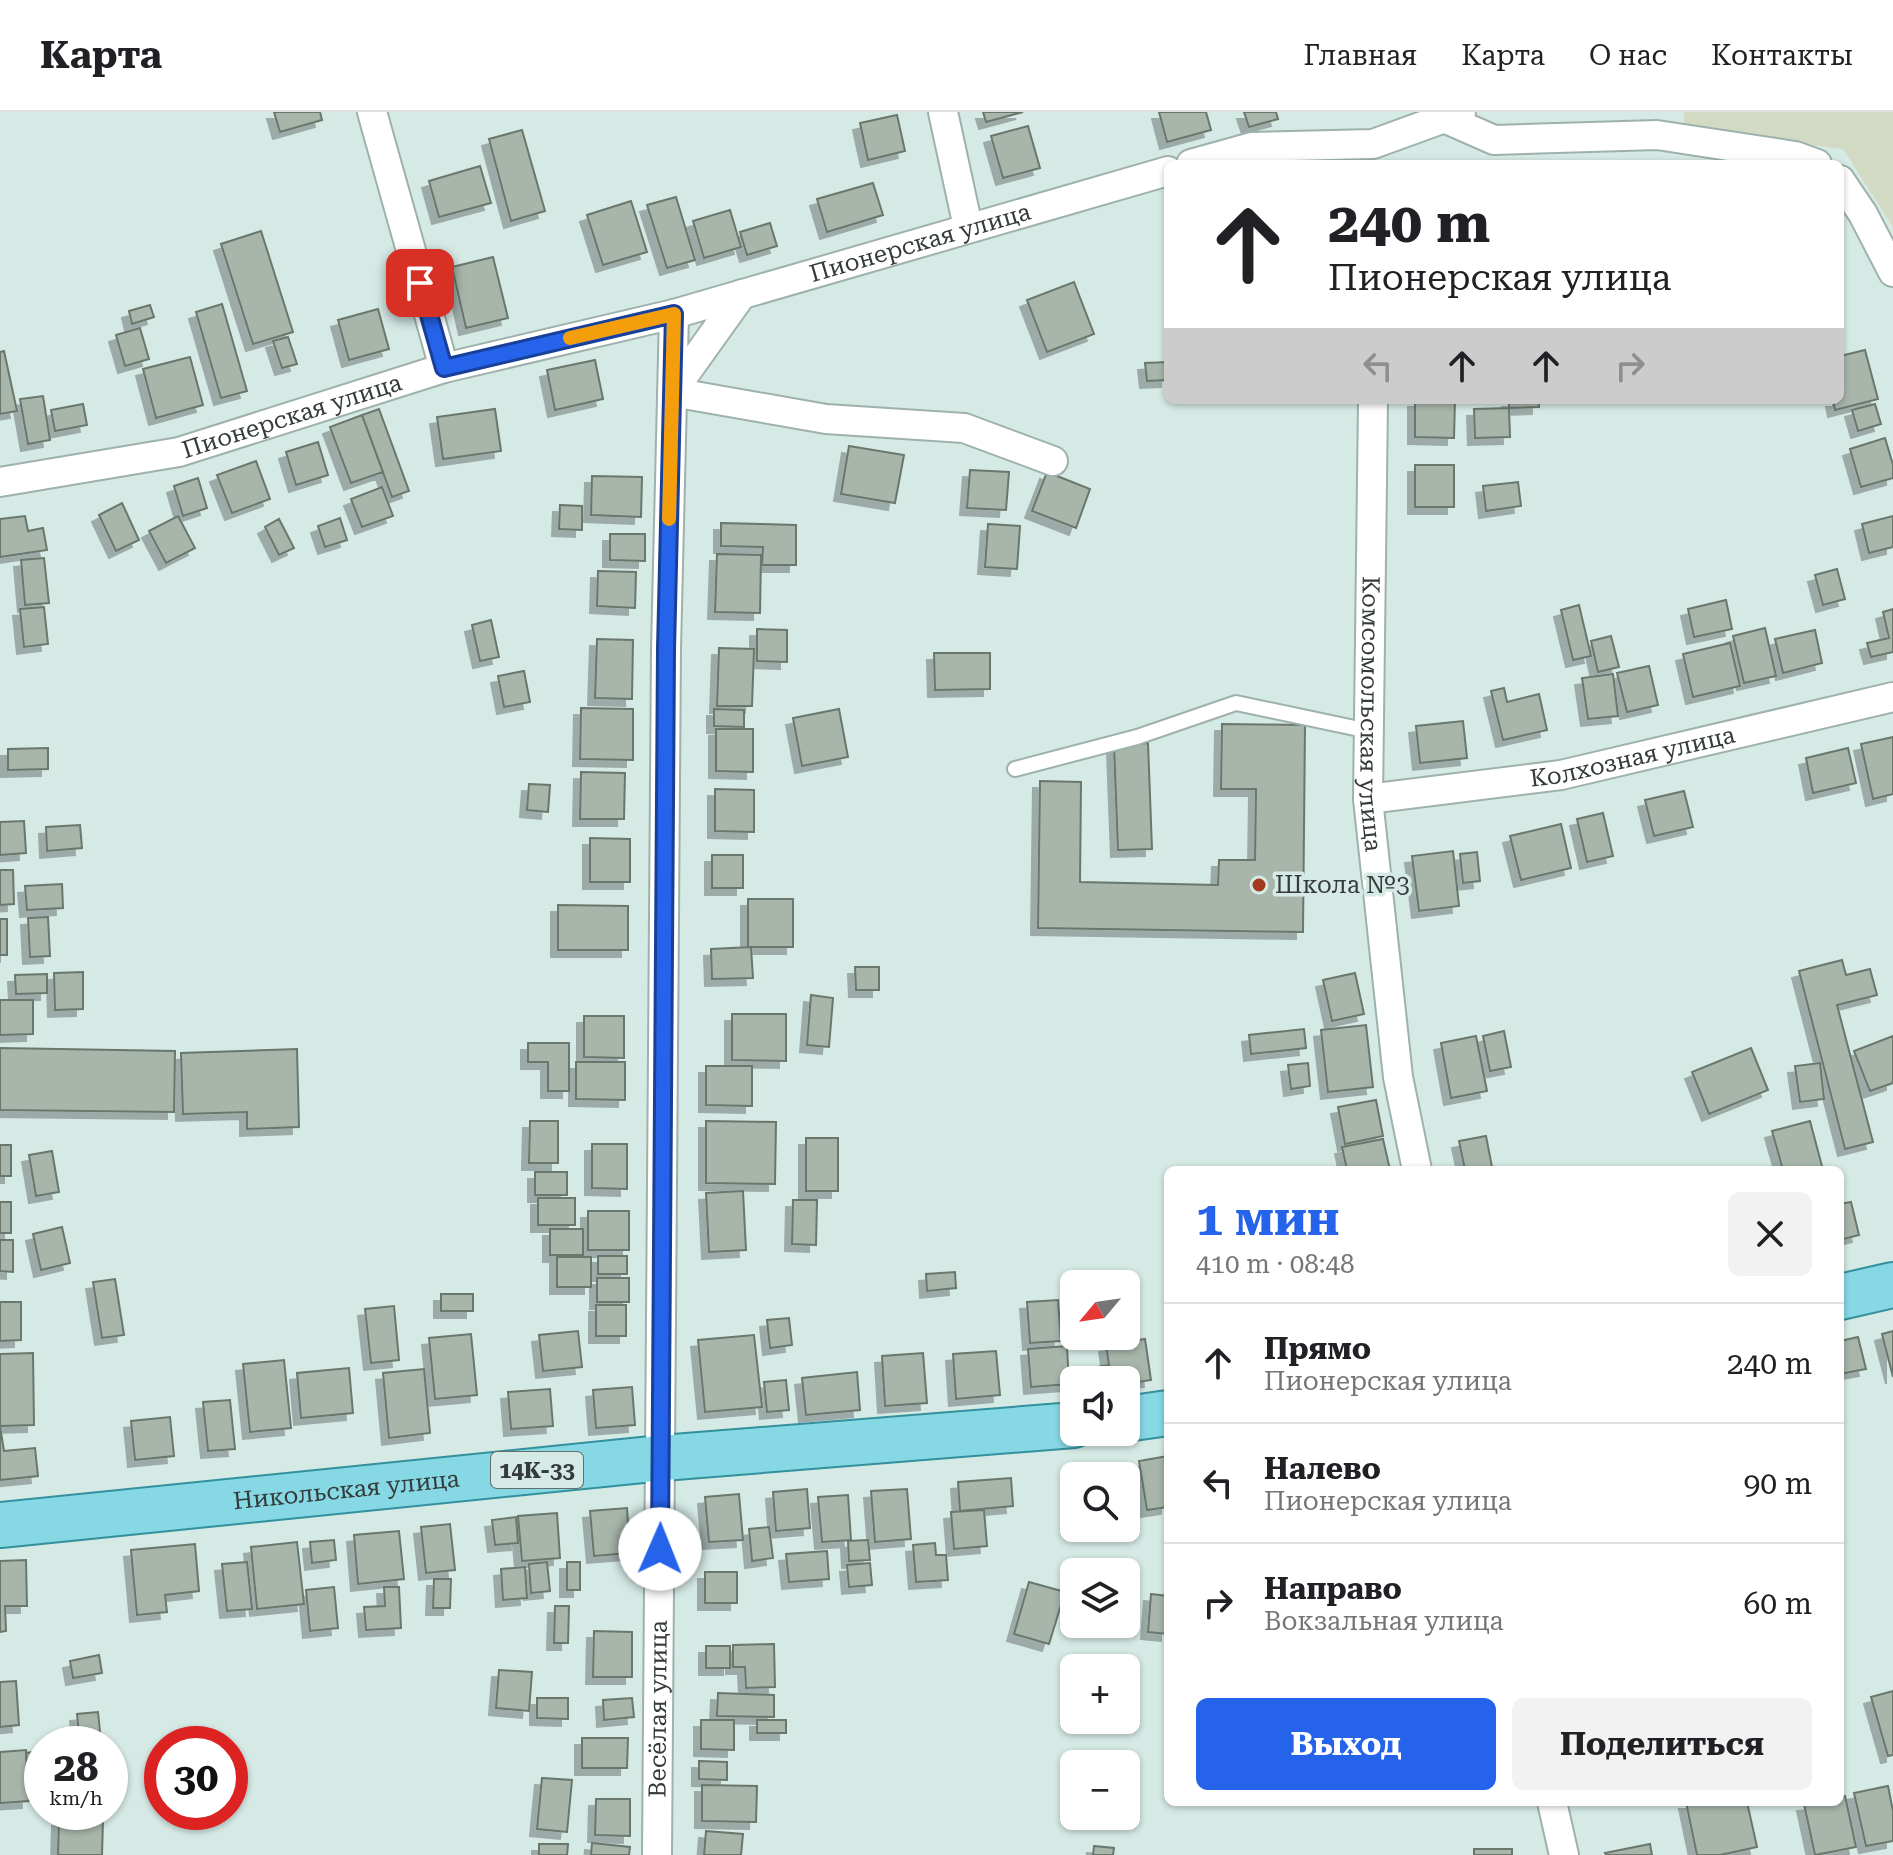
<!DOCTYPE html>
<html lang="ru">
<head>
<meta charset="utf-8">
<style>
	body { margin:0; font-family:"Roboto Serif",serif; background:#f2f2f2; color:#202124; height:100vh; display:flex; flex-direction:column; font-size:30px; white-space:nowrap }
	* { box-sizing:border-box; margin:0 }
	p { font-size:26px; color:#757577 }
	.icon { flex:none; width:44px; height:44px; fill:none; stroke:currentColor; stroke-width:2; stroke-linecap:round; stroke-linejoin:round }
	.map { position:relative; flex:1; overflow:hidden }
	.panel { position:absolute; left:1164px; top:1054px; width:680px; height:640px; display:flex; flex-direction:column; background:#fff; border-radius:12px; box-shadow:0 2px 6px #0004 }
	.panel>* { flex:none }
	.banner { position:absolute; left:1164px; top:48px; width:680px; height:244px; border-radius:12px; box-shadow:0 2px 6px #0004; background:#fff; color:#202124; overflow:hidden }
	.needle { width:52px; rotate:241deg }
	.buttons { position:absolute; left:1060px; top:1158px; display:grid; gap:16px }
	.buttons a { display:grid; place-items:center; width:80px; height:80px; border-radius:12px; background:#fff; box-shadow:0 2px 6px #0004; font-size:40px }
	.speed { position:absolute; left:24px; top:1614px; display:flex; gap:16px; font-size:40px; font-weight:700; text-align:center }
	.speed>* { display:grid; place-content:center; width:104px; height:104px; border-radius:50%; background:#fff; box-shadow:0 2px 6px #0004; line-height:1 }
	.speed small { font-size:20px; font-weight:400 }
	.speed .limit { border:12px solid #d22; background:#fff; color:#111 }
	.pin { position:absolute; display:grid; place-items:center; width:68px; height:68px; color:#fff; margin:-34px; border-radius:16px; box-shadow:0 4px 12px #0006 }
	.me { position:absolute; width:88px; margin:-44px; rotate:1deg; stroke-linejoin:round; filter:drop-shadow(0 0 6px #0008) }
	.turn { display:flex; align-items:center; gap:28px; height:168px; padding:0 32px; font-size:36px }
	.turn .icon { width:104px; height:104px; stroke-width:2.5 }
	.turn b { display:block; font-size:56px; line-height:68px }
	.lanes { display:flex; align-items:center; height:76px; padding:0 32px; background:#0003; justify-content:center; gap:40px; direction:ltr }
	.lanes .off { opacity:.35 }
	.round { display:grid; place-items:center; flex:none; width:84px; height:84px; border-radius:12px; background:#f2f2f2 }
	.head { display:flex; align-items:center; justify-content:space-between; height:136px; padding:0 32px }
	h1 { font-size:48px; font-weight:700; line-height:60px; color:#2563eb }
	.button { display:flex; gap:16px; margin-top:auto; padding:16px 32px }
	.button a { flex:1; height:92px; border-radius:12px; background:#2563eb; color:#fff; font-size:32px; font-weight:700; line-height:92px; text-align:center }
	.button a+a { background:#f2f2f2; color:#202124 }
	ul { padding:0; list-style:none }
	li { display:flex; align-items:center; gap:24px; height:120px; padding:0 32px; border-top:2px solid #e0e0e0 }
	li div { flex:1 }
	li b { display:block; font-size:30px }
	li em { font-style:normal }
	header { display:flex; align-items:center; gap:48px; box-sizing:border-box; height:112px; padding:0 40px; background:#fff; border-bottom:2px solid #e0e0e0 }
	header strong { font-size:38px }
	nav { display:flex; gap:44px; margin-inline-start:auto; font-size:28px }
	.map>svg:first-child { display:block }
	.green { fill:#d2dac3 }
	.building { fill:#a7b5aa; stroke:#6a776d; stroke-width:2; filter:url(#shadow) }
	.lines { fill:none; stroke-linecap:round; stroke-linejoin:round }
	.lane-casing { stroke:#9eb1ac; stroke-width:18 }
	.street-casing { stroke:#9eb1ac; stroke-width:32 }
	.primary-casing { stroke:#33909d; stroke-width:48 }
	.lane { stroke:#fff; stroke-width:14 }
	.street { stroke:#fff; stroke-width:28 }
	.primary { stroke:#85d8e4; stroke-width:44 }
	.route-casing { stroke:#184099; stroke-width:20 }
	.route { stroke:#2563eb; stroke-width:14 }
	.slow { stroke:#f59e0b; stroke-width:14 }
	.poi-dot { fill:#a23a1c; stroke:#d5e9e5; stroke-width:3 }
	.labels { text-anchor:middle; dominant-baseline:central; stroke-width:7; stroke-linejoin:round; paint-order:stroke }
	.shield { fill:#d5e9e5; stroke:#646f6d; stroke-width:2 }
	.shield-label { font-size:22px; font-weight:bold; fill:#343b3a }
	.street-label { font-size:24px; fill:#343b3a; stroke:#d5e9e5 }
	.poi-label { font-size:24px; fill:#343b3a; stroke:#d5e9e5; text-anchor:start }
</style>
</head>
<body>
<header>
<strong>Карта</strong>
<nav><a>Главная</a><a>Карта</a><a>О нас</a><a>Контакты</a></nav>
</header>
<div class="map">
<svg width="1893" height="1743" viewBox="0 0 1893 1743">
	<defs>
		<filter id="shadow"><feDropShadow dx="-7" dy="7" stdDeviation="0" flood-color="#0004"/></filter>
	</defs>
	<rect width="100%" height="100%" fill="#d5e9e5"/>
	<path class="green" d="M1684 0H1893V115L1843 37 1684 18Z"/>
	<path class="building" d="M274 0H320L322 8 280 20Z
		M983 0H1023L986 10Z
		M1159 0H1206L1211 18 1167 30Z
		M1244 0H1276L1278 7 1249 15Z
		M897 3 905 39 868 48 860 11Z
		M1028 14 1040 56 1003 66 991 24Z
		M522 18 545 99 511 109 489 27Z
		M480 54 491 91 439 105 429 69Z
		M873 71 883 103 827 120 817 87Z
		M676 85 695 148 667 156 647 93Z
		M631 89 647 140 603 153 587 103Z
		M730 98 741 135 704 146 693 109Z
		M770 111 777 134 747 143 740 120Z
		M261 119 293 220 253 232 221 132Z
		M493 145 508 206 466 216 452 155Z
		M1074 170 1094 222 1047 240 1027 188Z
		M222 192 247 279 221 286 196 200Z
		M150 193 154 205 132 212 129 199Z
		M378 197 389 237 349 248 338 208Z
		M140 216 149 247 125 254 116 223Z
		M288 225 297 252 282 256 273 229Z
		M1865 238 1878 287 1835 298 1833 288H1840V244Z
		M4 239 17 299 0 302V240Z
		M190 245 203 293 156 306 143 257Z
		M595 248 603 287 555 298 547 258Z
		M1168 250V268L1147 269 1145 251Z
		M43 284 50 328 28 332 20 287Z
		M1415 288H1455L1454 326 1415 325Z
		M1509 288H1539V295L1509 296Z
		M83 292 87 313 55 319 51 298Z
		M1875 292 1881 312 1858 319 1852 298Z
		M1509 296 1510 325 1475 326 1474 297Z
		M379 297 409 379 392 385 362 303Z
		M495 297 501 339 443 347 437 305Z
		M362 303 383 360 351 371 330 315Z
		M1885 326 1893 353V366L1861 375 1850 337Z
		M318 330 328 363 296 373 286 340Z
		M849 334 904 343 895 391 841 382Z
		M256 349 270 387 232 401 217 363Z
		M1415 353H1454V395H1415Z
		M970 358 1009 360 1006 398 967 396Z
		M1047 360 1090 377 1076 416 1032 399Z
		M592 364 642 365 641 405 591 403Z
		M198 366 207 396 183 404 174 374Z
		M1518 370 1521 394 1486 399 1483 374Z
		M382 375 393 404 362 415 351 387Z
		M122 391 139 428 116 439 99 403Z
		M560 393 582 394V418L559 417Z
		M25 404 28 419 43 416 47 438 0 445V407Z
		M178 404 195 436 166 451 149 419Z
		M1893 404V435L1869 441 1862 412Z
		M340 406 347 428 325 435 318 414Z
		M279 407 294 436 279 443 265 415Z
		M721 411 796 413V453H762L763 435 721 434Z
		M988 412 1020 414 1017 457 985 455Z
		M610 422H645V449L610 448Z
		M717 442 761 443 760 501 715 500Z
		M44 446 49 491 25 493 21 448Z
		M1837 457 1845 487 1823 493 1815 463Z
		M598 459 636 460 635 496 597 494Z
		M1726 488 1732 517 1694 525 1688 497Z
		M1579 493 1591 544 1573 548 1561 498Z
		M44 495 48 532 24 535 20 497Z
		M1893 497V540L1871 545 1867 531 1889 526 1883 500Z
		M491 508 499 545 480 549 472 513Z
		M1765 516 1776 564 1744 571 1733 524Z
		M757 517 787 518V550L757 549Z
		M1815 518 1822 551 1783 561 1775 527Z
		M1611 524 1619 555 1598 560 1591 529Z
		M597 527 633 528 632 587 595 586Z
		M1730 531 1740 574 1693 585 1683 542Z
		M719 536 754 537 752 594H717Z
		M934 541H990V577L935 578Z
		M1649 554 1658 593 1627 600 1617 561Z
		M524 559 530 590 504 595 498 564Z
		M1613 562 1618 604 1588 607 1582 566Z
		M1504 576 1507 590 1539 582 1547 618 1503 628 1491 579Z
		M581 596 633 597V648L580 647Z
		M714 597 744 598V615L714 614Z
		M839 597 848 645 802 654 793 606Z
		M1463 609 1467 646 1420 651 1416 614Z
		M1222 612 1305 613 1303 820 1038 816 1040 669 1081 670 1080 770 1218 773 1219 748H1255L1256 677H1221Z
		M716 617H753V660L716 659Z
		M1893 625V682L1873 687 1861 632Z
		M1148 631 1152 737 1118 738 1114 633Z
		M48 636V657L8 658V637Z
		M1848 636 1856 671 1813 681 1806 646Z
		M581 660 625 661 624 707H580Z
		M529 672 550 673 548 700 527 698Z
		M715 677 754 678V720L715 719Z
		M1684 679 1693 715 1654 724 1645 688Z
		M1603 701 1613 744 1587 750 1577 707Z
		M24 709 26 741 0 743V710Z
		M1561 712 1571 756 1521 768 1510 724Z
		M80 713 82 736 47 739 46 715Z
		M590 726 630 727V770H590Z
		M1453 739 1459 794 1419 799 1412 744Z
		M1477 740 1480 769 1463 771 1460 742Z
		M712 743H743V776H712Z
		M0 758H13L14 792 0 793Z
		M62 772 63 796 27 798 25 774Z
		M748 787H793V835H748Z
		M558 793 628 794V838H558Z
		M48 805 50 844 30 845 28 806Z
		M0 807H7V843H0Z
		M751 835 753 866 712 867 711 837Z
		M1842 848 1846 863 1870 857 1877 883 1837 893 1873 1030 1845 1037 1799 859Z
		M855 855H879V878H856Z
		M83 860V897L55 898 54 861Z
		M1355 861 1364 902 1332 909 1323 868Z
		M47 862V881L16 882 15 863Z
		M811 883 833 886 829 935 807 933Z
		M0 888H33V922L0 923Z
		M732 902H786V949L732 948Z
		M584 904H624V946L584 945Z
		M1366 913 1373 975 1328 980 1321 918Z
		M1304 917 1306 936 1251 942 1249 923Z
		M1504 919 1511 955 1490 959 1483 924Z
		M1476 924 1487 979 1451 986 1441 931Z
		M1893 924V971L1870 979 1854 939Z
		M528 931H569V979H548V950H528Z
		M0 936 175 939 174 1000 0 998Z
		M1751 936 1768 978 1709 1002 1692 960Z
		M297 937 299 1015 247 1017V1000L183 1002 181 941Z
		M576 950H625V988L576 987Z
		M1308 951 1310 974 1291 977 1288 953Z
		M1820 951 1824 987 1800 990 1795 954Z
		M706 954H752V994L706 993Z
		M1376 988 1383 1024 1345 1032 1338 995Z
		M530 1009H558V1051H529Z
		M706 1009 776 1010 775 1072 706 1071Z
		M1810 1009 1823 1058H1783L1772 1019Z
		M1486 1024 1492 1055 1465 1058 1459 1029Z
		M806 1026H838V1079H806Z
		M1383 1027 1390 1058H1347L1342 1035Z
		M592 1032H627V1077L592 1076Z
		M0 1033H11V1064H0Z
		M52 1039 59 1080 36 1084 29 1043Z
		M535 1060H567V1083H535Z
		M743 1079 746 1138 709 1140 706 1081Z
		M538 1086H575V1113H538Z
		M793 1088H817L816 1133 792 1132Z
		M0 1090H11V1121H0Z
		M1851 1090 1859 1123 1840 1128V1092Z
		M588 1099H629V1138H588Z
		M62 1115 70 1151 41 1158 33 1122Z
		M550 1117H583V1143H550Z
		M0 1128H13V1160L0 1159Z
		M598 1144H627V1162H598Z
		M557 1145H591V1175H557Z
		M955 1160 956 1176 927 1179 926 1162Z
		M597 1166H629V1190H597Z
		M115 1167 124 1223 102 1226 93 1170Z
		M441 1182H473V1199H441Z
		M1058 1188 1061 1229 1030 1231 1027 1190Z
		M0 1190H21V1228L0 1229Z
		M596 1193H626V1224H596Z
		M394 1194 399 1248 371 1251 365 1197Z
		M789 1206 792 1233 770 1236 767 1208Z
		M578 1219 582 1255 543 1259 539 1223Z
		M1893 1219V1265L1882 1222Z
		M471 1222 477 1283 435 1287 429 1226Z
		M754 1223 762 1295 705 1300 698 1228Z
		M1858 1225 1866 1257 1840 1262V1229Z
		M1145 1227 1151 1268 1126 1272V1268H1098L1096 1255 1109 1253 1106 1233Z
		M1067 1234 1069 1272 1031 1275 1028 1237Z
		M996 1239 1000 1283 956 1287 953 1242Z
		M33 1241 34 1313 0 1314V1242Z
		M923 1241 927 1291 885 1294 882 1244Z
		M284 1248 291 1316 250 1320 243 1252Z
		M349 1256 353 1301 301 1306 297 1261Z
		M424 1257 430 1321 389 1326 383 1261Z
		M857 1260 860 1298 806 1303 802 1266Z
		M786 1268 789 1298 767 1300 764 1270Z
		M632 1275 635 1313 596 1316 593 1278Z
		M550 1277 553 1314 511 1317 508 1280Z
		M230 1288 235 1337 208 1339 203 1290Z
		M170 1305 174 1344 135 1348 131 1309Z
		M0 1314 4 1339 35 1336 38 1364 0 1368Z
		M1168 1344V1395L1147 1398 1139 1349Z
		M1106 1353 1108 1364H1075L1074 1358Z
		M1011 1366 1013 1394 960 1399 958 1370Z
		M807 1377 810 1416 776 1419 773 1380Z
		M907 1377 911 1427 875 1430 871 1379Z
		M739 1382 743 1428 709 1430 705 1385Z
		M848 1383 851 1428 822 1430 818 1385Z
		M627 1396 630 1441 594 1444 590 1399Z
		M984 1398 987 1434 954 1437 951 1400Z
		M557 1401 560 1446 522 1449 518 1404Z
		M516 1405 518 1431 495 1433 492 1408Z
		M450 1412 455 1458 426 1461 421 1415Z
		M769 1415 773 1446 752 1449 749 1417Z
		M399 1419 404 1467 358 1472 354 1423Z
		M334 1428 336 1448 312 1451 310 1430Z
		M868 1428 870 1448 849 1449 848 1429Z
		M297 1430 304 1492 257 1497 251 1435Z
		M935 1431 936 1443H946L948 1468 916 1470 913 1433Z
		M195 1432 199 1479 165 1483 167 1500 137 1503 131 1438Z
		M827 1439 829 1467 789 1470 786 1442Z
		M26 1448 27 1494H5L6 1519 0 1520V1449Z
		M247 1450 252 1497 227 1499 222 1452Z
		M547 1450 550 1479 531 1481 529 1452Z
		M567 1450H580V1478H567Z
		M870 1451 872 1473 849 1475 847 1453Z
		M525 1455 527 1486 503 1488 501 1457Z
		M705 1460H737V1491H705Z
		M434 1467H451L450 1496H433Z
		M1029 1470 1065 1480 1049 1532 1014 1522Z
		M334 1475 338 1516 310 1519 306 1478Z
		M384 1475H399L401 1516 366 1518 364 1495 385 1494Z
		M1151 1482 1168 1484V1522L1148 1520Z
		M555 1494H569L568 1531H554Z
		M594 1519 632 1520V1565H593Z
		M774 1532 775 1575 746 1576 745 1555H733V1533Z
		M706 1534H730V1556H706Z
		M99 1543 102 1561 73 1566 70 1549Z
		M499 1558 532 1560 529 1599 496 1596Z
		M16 1569 19 1613 0 1615V1570Z
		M1893 1579V1643L1888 1644 1871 1585Z
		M718 1581 774 1583V1605L717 1604Z
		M537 1586H568V1607L537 1606Z
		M632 1586 634 1605 604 1608 603 1588Z
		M98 1600 101 1629 80 1631 77 1602Z
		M701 1608H734V1638L701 1637Z
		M757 1608H786V1621H757Z
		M582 1626H628L627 1656H582Z
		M26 1638 29 1689 0 1691V1640Z
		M42 1639V1657L27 1658 26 1641Z
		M699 1649 727 1650V1668L699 1667Z
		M542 1666 572 1668 567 1720 537 1717Z
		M702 1673 757 1674 756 1710 702 1709Z
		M1888 1674 1893 1699V1729L1866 1734 1854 1681Z
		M1845 1684 1856 1735 1815 1743 1804 1692 1840 1690V1685Z
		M596 1687H630V1724L595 1723Z
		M1686 1690H1747L1757 1735 1720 1743H1697Z
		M59 1707 103 1708 102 1743H58Z
		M706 1719 743 1722 741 1743H704Z
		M592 1731 630 1735 629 1743H591Z
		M539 1732H568L567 1743H539Z
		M1650 1732 1652 1743H1606L1605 1741Z
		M1094 1734 1114 1736 1113 1743H1093Z
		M1474 1737H1512V1743H1474Z"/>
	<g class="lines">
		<defs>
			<path id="lane" d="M1015 657 1137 625 1236 591 1369 619"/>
			<g id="street">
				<path d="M372 0 444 256"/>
				<path d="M943 0 968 115"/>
				<path d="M1444 6 1494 28 1657 23 1795 44 1817 52"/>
				<path d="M1191 52 1252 35 1373 32 1461 0"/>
				<path d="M1840 68 1863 102 1893 160"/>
				<path d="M742 182 672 280 826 307 964 316 1053 349"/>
				<path id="s1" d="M1373 288 1368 687 1398 965 1417 1058"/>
				<path id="s2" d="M0 370 179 340 444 256 674 202 1168 59"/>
				<path id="s3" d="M1368 687 1561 663 1893 585"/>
				<path d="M1552 1690 1564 1743"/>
				<path id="s4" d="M657 1743 666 537 674 202"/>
			</g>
			<g id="primary">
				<path d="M1840 1185 1893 1173"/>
				<path d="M1126 1307 1168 1301"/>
				<path id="s5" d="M0 1413 662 1346 1074 1313"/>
			</g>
		</defs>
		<use href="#lane" class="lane-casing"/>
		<use href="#street" class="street-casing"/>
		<use href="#primary" class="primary-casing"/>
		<use href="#lane" class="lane"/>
		<use href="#street" class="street"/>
		<use href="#primary" class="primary"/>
	</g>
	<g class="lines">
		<defs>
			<path id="route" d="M420 171 444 256 674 202 666 537 660 1437"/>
		</defs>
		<use href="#route" class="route-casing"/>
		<use href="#route" class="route"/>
		<path class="slow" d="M570 226 674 202 669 407"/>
	</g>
	<circle class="poi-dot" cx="1259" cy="773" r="8"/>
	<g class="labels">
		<rect class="shield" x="491" y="1340" width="92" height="36" rx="6"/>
		<g class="shield-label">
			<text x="537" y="1358">14К-33</text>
		</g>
		<g class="street-label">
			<text stroke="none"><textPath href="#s2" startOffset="952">Пионерская улица</textPath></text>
			<text stroke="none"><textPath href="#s2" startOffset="300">Пионерская улица</textPath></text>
			<text stroke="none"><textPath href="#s1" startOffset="314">Комсомольская улица</textPath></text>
			<text stroke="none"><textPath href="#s3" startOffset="268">Колхозная улица</textPath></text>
			<text stroke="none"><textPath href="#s5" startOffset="348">Никольская улица</textPath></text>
			<text stroke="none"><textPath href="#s4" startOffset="146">Весёлая улица</textPath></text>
		</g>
		<g class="poi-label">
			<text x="1275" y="773">Школа №3</text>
		</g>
	</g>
</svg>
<div class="buttons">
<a><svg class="needle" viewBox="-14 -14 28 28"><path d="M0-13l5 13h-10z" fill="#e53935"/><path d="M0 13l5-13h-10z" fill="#757577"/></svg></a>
<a><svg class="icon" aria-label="sound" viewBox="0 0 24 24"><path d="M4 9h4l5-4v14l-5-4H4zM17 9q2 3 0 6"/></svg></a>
<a><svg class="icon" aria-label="search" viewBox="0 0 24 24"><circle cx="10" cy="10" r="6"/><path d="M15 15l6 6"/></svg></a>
<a><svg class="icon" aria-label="layers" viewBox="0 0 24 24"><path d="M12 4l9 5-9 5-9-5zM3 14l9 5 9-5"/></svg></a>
<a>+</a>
<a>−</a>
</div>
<div class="speed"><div>28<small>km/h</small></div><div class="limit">30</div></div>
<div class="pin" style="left:420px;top:171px;background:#d93025"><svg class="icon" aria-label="arrive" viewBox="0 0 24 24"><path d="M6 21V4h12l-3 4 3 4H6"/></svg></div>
<svg class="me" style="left:660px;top:1437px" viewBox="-20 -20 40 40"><circle r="19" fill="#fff"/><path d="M0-13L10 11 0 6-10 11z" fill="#2563eb"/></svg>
<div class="banner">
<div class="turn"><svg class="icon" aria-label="ahead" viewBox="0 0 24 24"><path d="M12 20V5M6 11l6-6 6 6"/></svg><div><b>240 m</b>Пионерская улица</div></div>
<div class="lanes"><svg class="icon off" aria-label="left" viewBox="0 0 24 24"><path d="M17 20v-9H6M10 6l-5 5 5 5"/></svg><svg class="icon" aria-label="ahead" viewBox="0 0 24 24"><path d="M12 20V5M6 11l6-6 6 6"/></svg><svg class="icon" aria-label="ahead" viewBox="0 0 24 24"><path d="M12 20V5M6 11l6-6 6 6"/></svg><svg class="icon off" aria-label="right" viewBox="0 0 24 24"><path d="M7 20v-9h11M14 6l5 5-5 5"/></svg></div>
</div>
<section class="panel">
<div class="head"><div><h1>1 мин</h1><p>410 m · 08:48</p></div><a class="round"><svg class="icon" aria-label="close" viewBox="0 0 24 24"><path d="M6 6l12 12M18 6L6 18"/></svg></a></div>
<ul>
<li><svg class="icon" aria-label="ahead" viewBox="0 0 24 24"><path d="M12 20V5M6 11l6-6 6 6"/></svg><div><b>Прямо</b><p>Пионерская улица</p></div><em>240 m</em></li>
<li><svg class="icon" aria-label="left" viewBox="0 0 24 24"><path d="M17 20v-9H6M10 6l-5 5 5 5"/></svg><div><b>Налево</b><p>Пионерская улица</p></div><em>90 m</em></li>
<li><svg class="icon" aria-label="right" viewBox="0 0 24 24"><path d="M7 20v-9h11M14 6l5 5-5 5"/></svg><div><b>Направо</b><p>Вокзальная улица</p></div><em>60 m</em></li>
</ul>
<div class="button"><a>Выход</a><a>Поделиться</a></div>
</section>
</div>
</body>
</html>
